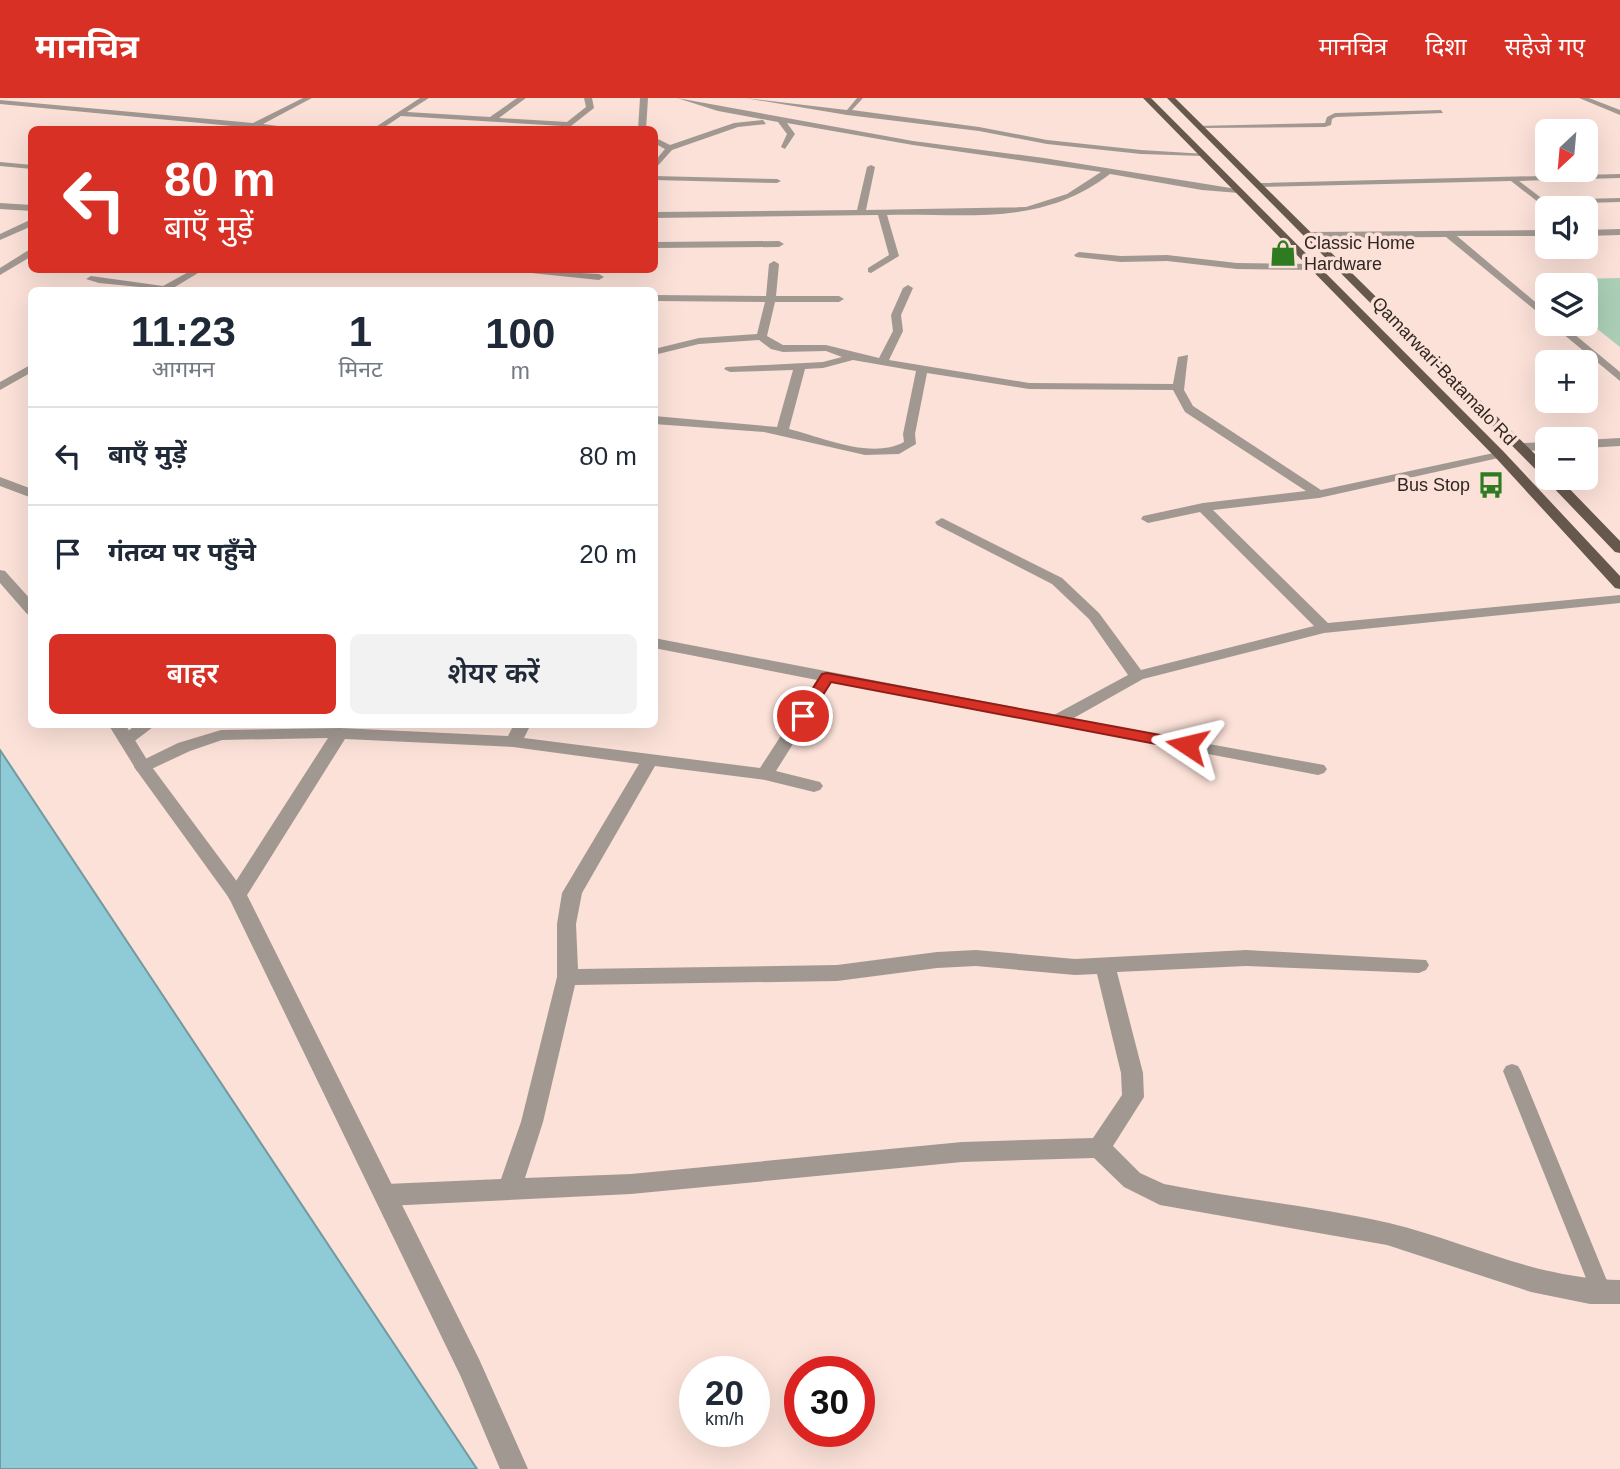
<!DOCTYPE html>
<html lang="hi">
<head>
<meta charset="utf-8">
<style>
	body { margin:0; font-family:Helvetica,"Noto Sans Devanagari",sans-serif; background:#f2f2f3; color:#1f2937; height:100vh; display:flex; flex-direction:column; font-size:26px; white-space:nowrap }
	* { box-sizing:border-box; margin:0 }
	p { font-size:23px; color:#747a83 }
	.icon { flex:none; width:38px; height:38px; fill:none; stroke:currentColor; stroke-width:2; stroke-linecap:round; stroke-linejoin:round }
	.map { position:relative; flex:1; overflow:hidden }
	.details { position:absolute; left:28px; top:189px; width:630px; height:441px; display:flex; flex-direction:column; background:#fff; border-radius:10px; box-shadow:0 7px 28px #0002 }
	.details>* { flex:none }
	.hud { position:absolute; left:28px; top:28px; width:630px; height:147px; border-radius:10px; box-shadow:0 7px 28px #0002; background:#d93025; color:#fff; overflow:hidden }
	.needle { width:46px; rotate:206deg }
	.fabs { position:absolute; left:1535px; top:21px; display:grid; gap:14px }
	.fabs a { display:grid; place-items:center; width:63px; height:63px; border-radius:10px; background:#fff; box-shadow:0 7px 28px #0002; font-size:35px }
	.speed { position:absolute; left:679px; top:1258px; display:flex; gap:14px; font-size:35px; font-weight:700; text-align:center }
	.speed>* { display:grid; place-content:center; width:91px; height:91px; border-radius:50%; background:#fff; box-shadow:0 7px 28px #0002; line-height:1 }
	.speed small { font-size:18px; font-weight:400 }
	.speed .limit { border:10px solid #d22; background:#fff; color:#111 }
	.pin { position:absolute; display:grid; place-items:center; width:60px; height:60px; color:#fff; margin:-30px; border:4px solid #fff; border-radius:50%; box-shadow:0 2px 7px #0007 }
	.me { position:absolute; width:77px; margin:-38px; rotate:280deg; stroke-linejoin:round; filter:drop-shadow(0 0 5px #0008) }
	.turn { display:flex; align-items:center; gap:24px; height:147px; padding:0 21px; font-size:32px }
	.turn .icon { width:91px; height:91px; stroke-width:2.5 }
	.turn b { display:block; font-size:49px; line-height:60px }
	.eta { display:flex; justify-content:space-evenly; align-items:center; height:119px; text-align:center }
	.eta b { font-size:42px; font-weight:600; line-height:49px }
	.button { display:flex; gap:14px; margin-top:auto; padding:14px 21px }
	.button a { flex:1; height:80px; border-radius:10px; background:#d93025; color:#fff; font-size:28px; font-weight:600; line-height:80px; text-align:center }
	.button a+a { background:#f2f2f3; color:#1f2937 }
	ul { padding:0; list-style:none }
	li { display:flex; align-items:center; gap:21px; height:98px; padding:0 21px; border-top:2px solid #e0e1e3 }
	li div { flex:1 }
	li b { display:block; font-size:26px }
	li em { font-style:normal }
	header { display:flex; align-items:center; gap:42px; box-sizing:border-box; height:98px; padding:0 35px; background:#d93025; color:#fff }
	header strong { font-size:33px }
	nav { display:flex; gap:38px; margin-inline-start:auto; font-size:24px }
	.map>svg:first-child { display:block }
	.green { fill:#aacfb6 }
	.water { fill:#8fcbd6; stroke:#729aa0; stroke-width:2 }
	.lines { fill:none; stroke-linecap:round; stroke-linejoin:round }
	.service { fill:#a29892; fill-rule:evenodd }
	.minor { fill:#a29892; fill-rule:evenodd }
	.tertiary { fill:#a29892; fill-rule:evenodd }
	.primary { fill:#67584e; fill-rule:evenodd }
	.route { fill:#d93025; stroke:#8d1f18; stroke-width:2 }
	.labels { text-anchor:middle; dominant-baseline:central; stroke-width:7; stroke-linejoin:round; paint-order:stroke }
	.far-poi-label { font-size:18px; fill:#302723; stroke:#fbe1d8; text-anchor:start }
	.far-street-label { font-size:18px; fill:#302723; stroke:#fbe1d8 }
</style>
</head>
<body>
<header>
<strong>मानचित्र</strong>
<nav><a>मानचित्र</a><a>दिशा</a><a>सहेजे गए</a></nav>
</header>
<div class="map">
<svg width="1620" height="1371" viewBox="0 0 1620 1371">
	<rect width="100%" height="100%" fill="#fbe1d8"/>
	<path class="green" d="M1620 180V249L1586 222V187H1547V192L1535 182Z"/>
	<path class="water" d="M0 652 477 1371H0Z"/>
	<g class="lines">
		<path class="service" d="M745 0 847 12 857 0H863L852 12 979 29 1047 42 1141 52 1206 56 1203 58 1141 56 1047 46 979 33 847 17Z
			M1441 12 1443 15 1336 19 1332 21 1331 27 1325 29 1199 30 1196 28 1325 25 1327 19 1335 15Z
			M1620 76V80L1519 83 1544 102 1620 100V104L1549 106 1553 110 1547 111 1511 83 1260 89 1257 87 1260 85Z
			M1512 966 1518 968 1521 973 1612 1195 1609 1202 1602 1205 1595 1202 1592 1195 1503 973 1506 968Z"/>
		<path class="minor" d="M303 0H312L263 26 308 32H275L0 6V2L253 25Z
			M420 0H429L407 14 490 19 517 0H526L499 20 567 24 586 9 584 0H592L594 10 566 32H558L562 28 401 18 380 32H371Z
			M640 0H648L646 32H638Z
			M677 0 913 43 1044 60 1243 92 1239 95 1202 92 1110 76C1041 129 969 115 887 117L899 158 871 175 868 174V170L889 157 878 117 654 120V114L857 112 867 69 871 67 875 69 866 112 1026 109 1067 96 1101 74 913 47 787 25 795 36 785 51 781 49 787 36 778 24 718 13Z
			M1579 0H1589L1620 12V17Z
			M763 22 766 26 738 29 672 52 654 72V64L665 51 654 45V39L670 47 734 25Z
			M0 64 32 67V71L0 68Z
			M654 78 777 81 781 83 777 85 654 82Z
			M0 105 32 107V113L0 111Z
			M32 121V128L0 142V136Z
			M1620 131V137L1586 138V132Z
			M1547 132V138H1457L1547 214V222L1446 139 1309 140 1304 137 1309 134Z
			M654 144 779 143 784 146 779 149 654 150Z
			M32 150V158L0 177V170Z
			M1079 154 1121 158 1167 157 1237 165 1317 166 1322 169 1317 172 1237 171 1167 163 1121 164 1076 159 1074 157Z
			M774 163 779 166 776 198H839L844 201 839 204H775L767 238 783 247H826L879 260 893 233 891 217 903 190 908 187 913 190 901 217 903 233 889 262 1029 285 1173 286 1178 259 1188 257 1184 292 1193 308 1321 392 1503 353V359L1319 400 1213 412 1328 525 1620 497V505L1324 535 1143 581 1072 621 1324 667 1327 671 1324 675 1318 677 832 584 776 673 820 684 823 688 820 692 814 694 765 682 655 668 582 795 576 826 578 871 837 867 937 854 976 852 1075 861 1246 852 1426 862 1429 867 1426 872 1419 875 1246 868 1117 874 1143 975 1144 999 1113 1048 1140 1075 1164 1086C1238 1101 1315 1108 1389 1125 1468 1144 1536 1181 1620 1182V1206H1590L1531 1194 1387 1147 1160 1107 1124 1089 1094 1060 962 1064 631 1096 386 1108 378 1104 374 1097 378 1090 386 1086 501 1081 521 1024 557 879V826L562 795 639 666 513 649 345 641 244 802H230L227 797 328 640 222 642 190 653 143 675 137 673 134 669 137 665 178 645 221 632 340 630 508 638 514 626H531L524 640 760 670 817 582 654 550V540L1054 617 1128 577 1089 521 1052 486 937 427 935 424 942 420 1062 480 1099 515 1141 572 1314 528 1200 414 1148 425 1141 421 1143 418 1203 405 1306 393 1185 314 1173 292 1029 291 927 275 915 336 916 346 899 356 865 357 764 334 654 326V318L777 329 793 272 730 274 724 271 726 269 823 264 842 259 826 253 783 254 771 251 759 242 699 246 654 257V251L699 240 757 236 765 204 654 203V197L766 198 769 166ZM853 262 916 273 903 336 904 344C871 362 822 339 789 331L805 271 823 270ZM976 868 1075 877 1097 876 1121 975 1122 997 1093 1040 962 1044 631 1076 525 1080 543 1024 575 887 837 883 937 870Z
			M192 172H203L170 192 99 185 86 181 91 178 163 188Z
			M526 172 599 176 604 179 599 182 531 175Z
			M434 189 439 192H427L428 190Z
			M1551 226H1562L1620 274V283Z
			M32 266V274L0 292V284Z
			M1620 340V348L1586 350V342Z
			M1547 344V352L1523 353 1517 349 1523 345Z
			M0 379 32 391V400L0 388Z
			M137 626H157L132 645H120L118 641Z"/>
		<path class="tertiary" d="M0 472 5 473 32 503V517L27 516 0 485Z
			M108 626H125L149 665 247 797 479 1261 528 1371H500L461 1279 229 800 137 673Z"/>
		<path class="primary" d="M1143 0H1151L1503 353 1620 478V491L1615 490 1495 359Z
			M1167 0H1175L1547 368V380H1559L1620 443V455L1615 454 1547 383 1546 379 1542 378Z"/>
	</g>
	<path class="route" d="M827 575 1187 642 1194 647 1187 652 831 584 808 621H797L795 618 822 576Z"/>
	<defs>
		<symbol id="shop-bare" viewBox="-9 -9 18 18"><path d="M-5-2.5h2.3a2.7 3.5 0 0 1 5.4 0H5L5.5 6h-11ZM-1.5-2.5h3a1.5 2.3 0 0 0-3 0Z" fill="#2f7b22" stroke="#fbe1d8" stroke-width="2.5" paint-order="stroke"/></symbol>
		<symbol id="bus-bare" viewBox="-9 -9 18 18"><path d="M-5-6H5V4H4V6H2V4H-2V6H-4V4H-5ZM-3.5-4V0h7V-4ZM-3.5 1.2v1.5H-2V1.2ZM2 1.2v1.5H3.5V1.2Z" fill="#2f7b22" stroke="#fbe1d8" stroke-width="2.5" paint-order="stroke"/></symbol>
	</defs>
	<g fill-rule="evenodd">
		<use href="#shop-bare" x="1264" y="136" width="38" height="38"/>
		<use href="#bus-bare" x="1472" y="368" width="38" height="38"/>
	</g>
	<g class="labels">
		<g class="far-poi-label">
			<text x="1304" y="145">Classic Home<tspan x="1304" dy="21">Hardware</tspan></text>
			<text x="1470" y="387" text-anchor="end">Bus Stop</text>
		</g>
		<g class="far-street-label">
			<text transform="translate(1444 273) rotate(46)">Qamarwari-Batamalo Rd</text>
		</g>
	</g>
</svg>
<div class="fabs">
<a><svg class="needle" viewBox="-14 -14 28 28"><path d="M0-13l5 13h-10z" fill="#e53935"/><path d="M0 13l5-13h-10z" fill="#747a83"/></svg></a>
<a><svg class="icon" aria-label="sound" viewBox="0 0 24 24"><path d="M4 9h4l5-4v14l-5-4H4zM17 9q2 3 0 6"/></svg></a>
<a><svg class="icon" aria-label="layers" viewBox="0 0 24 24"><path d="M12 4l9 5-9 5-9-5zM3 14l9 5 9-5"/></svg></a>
<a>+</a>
<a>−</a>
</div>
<div class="speed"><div>20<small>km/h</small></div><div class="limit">30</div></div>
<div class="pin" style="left:803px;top:618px;background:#d93025"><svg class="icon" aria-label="arrive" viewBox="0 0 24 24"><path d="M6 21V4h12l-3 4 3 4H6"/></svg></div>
<svg class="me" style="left:1187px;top:647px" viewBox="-20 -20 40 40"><path d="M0-17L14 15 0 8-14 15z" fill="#d93025" stroke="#fff" stroke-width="4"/></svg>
<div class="hud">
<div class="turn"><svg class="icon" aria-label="left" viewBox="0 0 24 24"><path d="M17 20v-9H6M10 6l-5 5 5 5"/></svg><div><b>80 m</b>बाएँ मुड़ें</div></div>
</div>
<section class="details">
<div class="eta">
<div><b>11:23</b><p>आगमन</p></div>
<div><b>1</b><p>मिनट</p></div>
<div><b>100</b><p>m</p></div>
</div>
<ul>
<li><svg class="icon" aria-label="left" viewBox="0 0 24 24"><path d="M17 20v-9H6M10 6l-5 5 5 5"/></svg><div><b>बाएँ मुड़ें</b></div><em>80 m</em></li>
<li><svg class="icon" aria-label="arrive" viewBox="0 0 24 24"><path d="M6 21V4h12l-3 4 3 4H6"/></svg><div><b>गंतव्य पर पहुँचे</b></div><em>20 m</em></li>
</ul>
<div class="button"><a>बाहर</a><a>शेयर करें</a></div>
</section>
</div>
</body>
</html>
